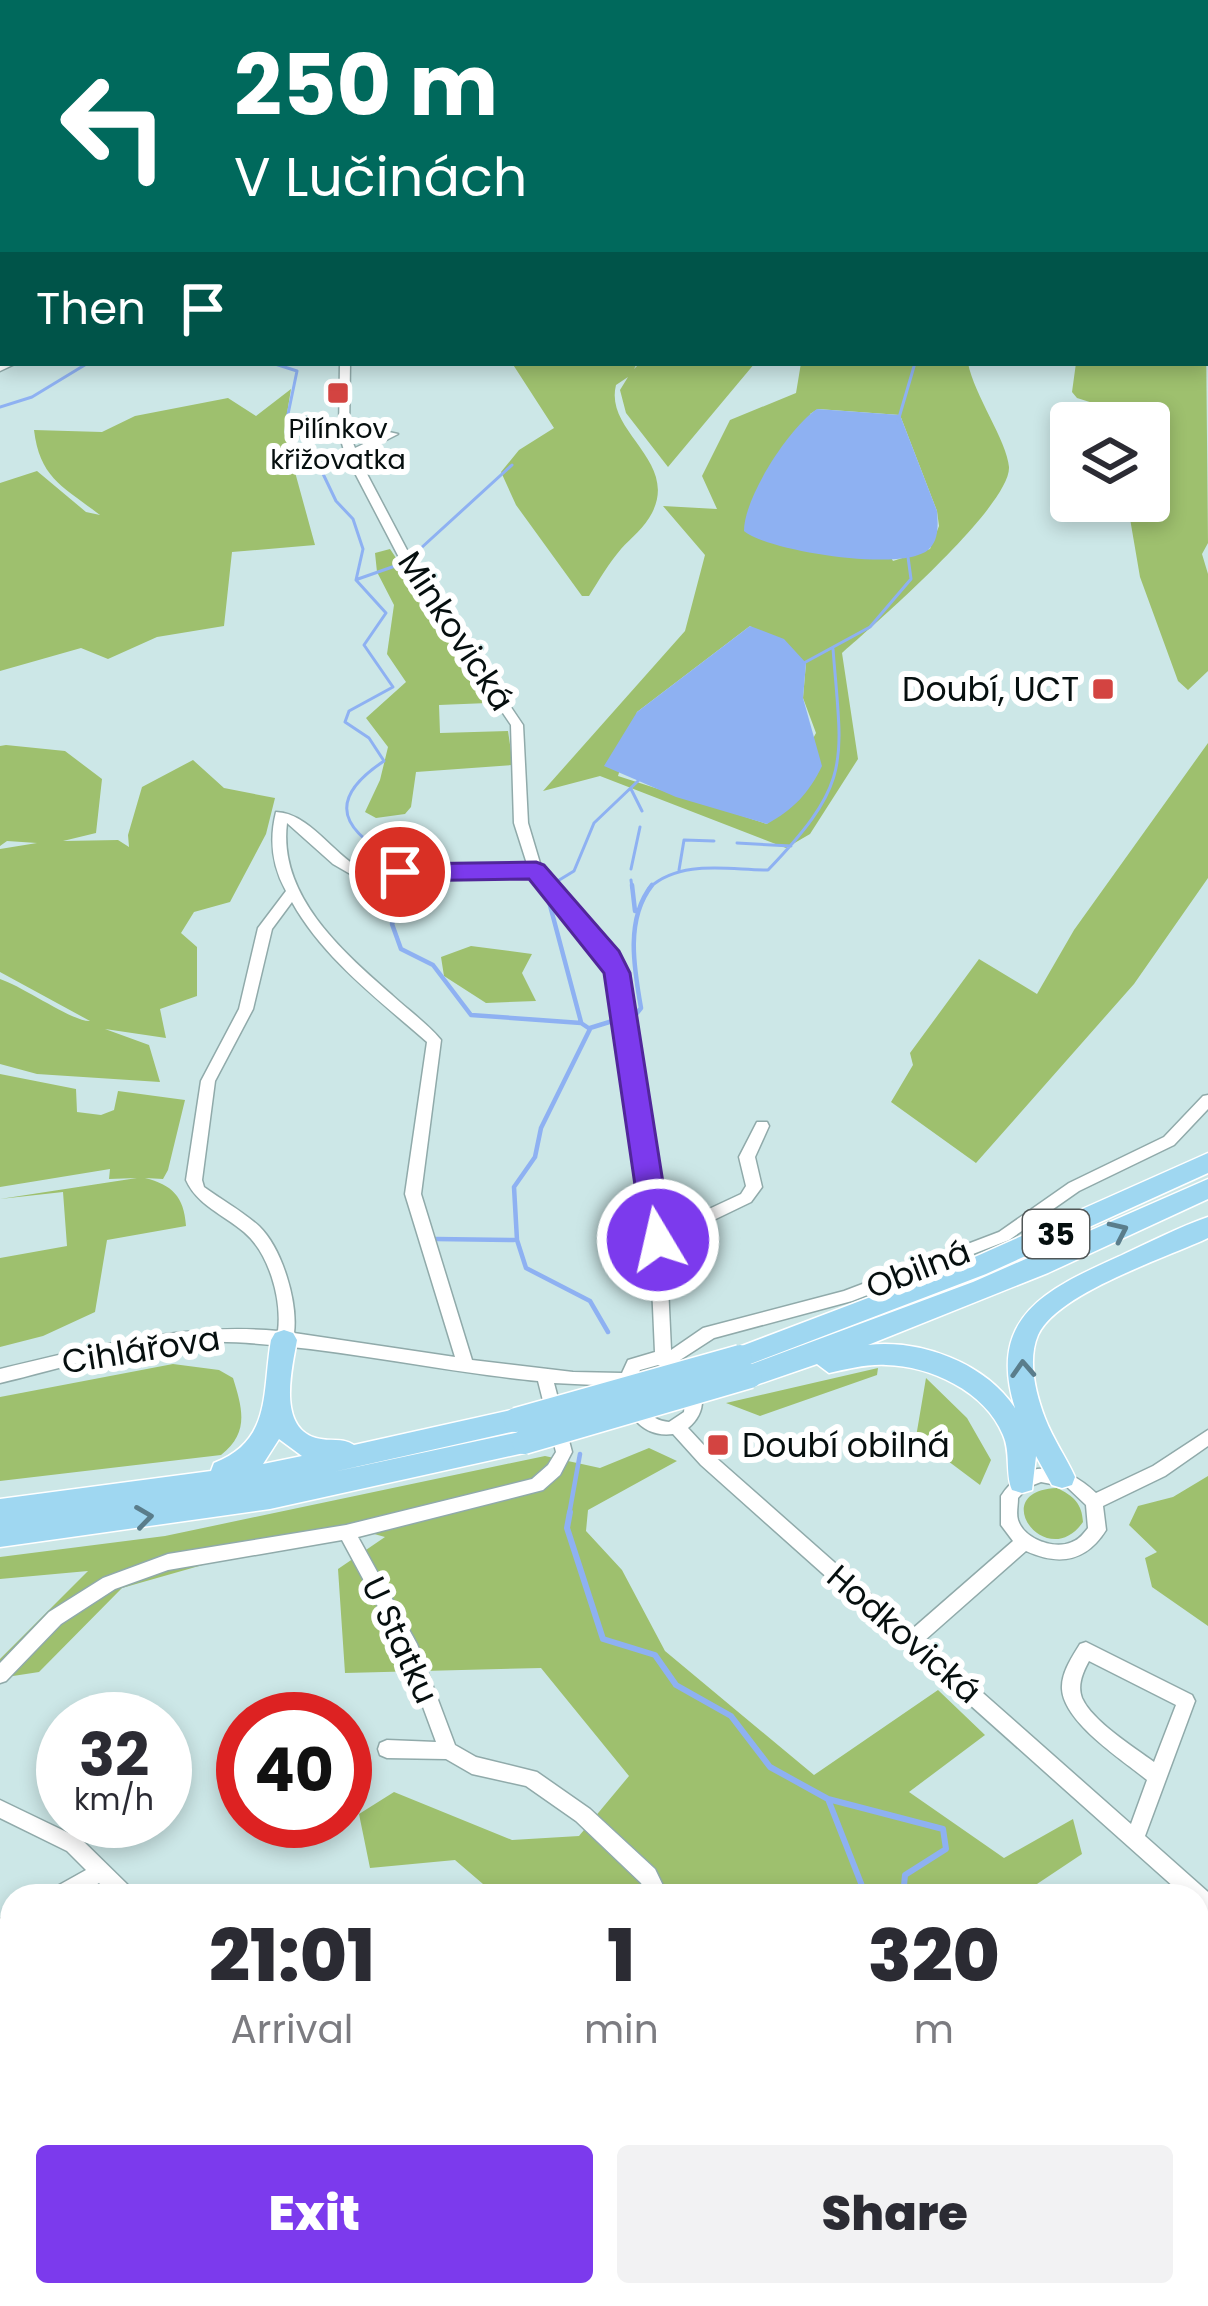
<!DOCTYPE html>
<html lang="en">
<head>
<meta charset="utf-8">
<style>
	body { margin:0; font-family:Poppins,sans-serif; background:#f2f2f3; color:#2b2b33; height:100vh; display:flex; flex-direction:column; font-size:45px; white-space:nowrap }
	* { box-sizing:border-box; margin:0 }
	p { font-size:39px; color:#7c7c81 }
	.icon { flex:none; width:66px; height:66px; fill:none; stroke:currentColor; stroke-width:2; stroke-linecap:round; stroke-linejoin:round }
	.map { position:relative; flex:1; overflow:hidden }
	.sheet { position:absolute; left:0px; top:1884px; width:1209px; height:423px; display:flex; flex-direction:column; background:#fff; border-radius:36px 36px 0 0; box-shadow:0 6px 18px #0003 }
	.sheet>* { flex:none }
	.banner { position:absolute; left:0px; top:0px; width:1209px; height:366px; box-shadow:0 6px 18px #0003; background:#00695c; color:#fff; overflow:hidden }
	.fabs { position:absolute; left:1050px; top:402px; display:grid; gap:24px }
	.fabs a { display:grid; place-items:center; width:120px; height:120px; border-radius:12px; background:#fff; box-shadow:0 6px 18px #0003; font-size:60px }
	.speed { position:absolute; left:36px; top:1692px; display:flex; gap:24px; font-size:60px; font-weight:700; text-align:center }
	.speed>* { display:grid; place-content:center; width:156px; height:156px; border-radius:50%; background:#fff; box-shadow:0 6px 18px #0003; line-height:1 }
	.speed small { font-size:30px; font-weight:400 }
	.speed .limit { border:18px solid #d22; background:#fff; color:#111 }
	.pin { position:absolute; display:grid; place-items:center; width:102px; height:102px; color:#fff; margin:-51px; border:6px solid #fff; border-radius:50%; box-shadow:0 3px 12px #0007 }
	.me { position:absolute; width:132px; margin:-66px; rotate:351deg; stroke-linejoin:round; filter:drop-shadow(0 0 9px #0008) }
	.turn { display:flex; align-items:center; gap:42px; height:252px; padding:0 36px; font-size:54px }
	.turn .icon { width:156px; height:156px; stroke-width:2.5 }
	.turn b { display:block; font-size:84px; line-height:102px }
	.then { display:flex; align-items:center; height:114px; padding:0 36px; background:#0003; gap:24px; font-size:45px }
	.eta { display:flex; justify-content:space-evenly; align-items:center; height:204px; text-align:center }
	.eta b { font-size:72px; font-weight:800; line-height:84px }
	.action { display:flex; gap:24px; margin-top:auto; padding:24px 36px }
	.action a { flex:1; height:138px; border-radius:12px; background:#7c3aed; color:#fff; font-size:48px; font-weight:800; line-height:138px; text-align:center }
	.action a+a { background:#f2f2f3; color:#2b2b33 }
	.map>svg:first-child { display:block }
	.built { fill:#b7dad9 }
	.green { fill:#9ec06e; fill-rule:evenodd }
	.water { fill:#8eb1f2 }
	.lines { fill:none; stroke-linecap:round; stroke-linejoin:round }
	.stream-far2 { stroke:#8eb1f2; stroke-width:3 }
	.stream-far1 { stroke:#8eb1f2; stroke-width:4.5 }
	.stream { stroke:#8eb1f2; stroke-width:6 }
	.minor-casing { stroke:#90aaaa; stroke-width:3 }
	.highway-casing { stroke:#fff; stroke-width:3 }
	.minor { fill:#fff; fill-rule:evenodd }
	.highway { fill:#9fd7f1; fill-rule:evenodd }
	.rail { stroke:#708282; stroke-width:3; stroke-dasharray:15 8; stroke-linecap:butt }
	.highway-bridge-casing { stroke:#fff; stroke-width:27; stroke-linecap:butt }
	.highway-bridge { stroke:#9fd7f1; stroke-width:24 }
	.oneway { stroke:#5a7d8b }
	.route { fill:#7c3aed; stroke:#51269a; stroke-width:3 }
	.poi-dot { fill:#d34441; stroke:#fff; stroke-width:4.5 }
	.labels { text-anchor:middle; dominant-baseline:central; stroke-width:12; stroke-linejoin:round; paint-order:stroke }
	.far-poi-label { font-size:27px; fill:#060f0f; stroke:#fff }
	.shield { fill:#fff; stroke:#515757; stroke-width:3 }
	.shield-label { font-size:30px; font-weight:bold; fill:#060f0f }
	.street-label { font-size:33px; fill:#060f0f; stroke:#fff }
	.poi-label { font-size:33px; fill:#060f0f; stroke:#fff; text-anchor:end }
</style>
</head>
<body>
<div class="map">
<svg width="1208" height="2306" viewBox="0 0 1208 2306">
	<rect width="100%" height="100%" fill="#cce7e7"/>
	<path class="built" d="M12 2046V2295H278L267 2306H0V2053Z
		M494 2295H769L758 2306H488Z"/>
	<path class="green" d="M1206 335 1208 543 1202 554 1208 574V671L1188 690 1178 681 1140 577 1127 501H1149V423H1116L1115 410 1077 398 1072 392 1076 363H1206Z
		M512 363H637L634 369 640 363H755L668 467 626 413 620 390 628 377 616 385C604 432 679 460 652 513 645 527 631 538 621 549 609 563 599 580 589 596H582L516 505 501 472 519 450 554 428Z
		M801 363H968C974 395 1007 441 1009 467 1011 506 873 626 842 653L858 759 810 834 786 848 600 776 543 791 685 631 705 555 663 506 717 509 702 476 730 420 796 393ZM818 409 900 415 937 511 939 526 930 549 893 561 810 414ZM750 626 806 663 803 698 816 733 767 824 618 776 637 712Z
		M291 389 284 432 315 545 232 552 224 626 157 637 108 659 81 648 0 671V483L37 471 86 512 100 515C64 487 40 479 34 430L102 432 135 416 228 398 256 416Z
		M390 549 487 692 488 703 439 705 440 733 508 731 513 765 416 772 411 807 405 814 376 818 365 812 380 780 388 747 366 718 406 682 387 654 394 605 377 572 375 553Z
		M1208 743V878L1134 984 976 1163 891 1102 913 1065 910 1053 979 959 1037 994 1074 930Z
		M6 745 65 751 102 779 96 833 63 841 118 840 129 847 128 835 142 787 193 760 224 788 275 798 266 834 230 902 194 912 181 933 197 947V996L160 1009 166 1038 105 1029 149 1045 160 1082 37 1074 0 1064V979C24 987 73 1022 90 1021L0 972V849L37 843 7 841 0 846V746Z
		M471 946 532 954 522 973 536 1001 486 1003 444 976 441 957Z
		M0 1074 76 1089 77 1112 101 1115 114 1110 118 1091 185 1100 168 1170 163 1179 145 1178C172 1185 184 1196 186 1226L107 1240 95 1312 43 1336 0 1347V1258L67 1246 63 1192 0 1199 137 1178 109 1179 110 1169 0 1187Z
		M173 1364 219 1370 233 1378C243 1410 249 1433 221 1455L0 1481V1397Z
		M878 1368 877 1375 760 1416 726 1403Z
		M926 1378 967 1418 991 1460 980 1485 916 1437Z
		M649 1448 677 1461 588 1510 586 1531 622 1570 665 1651 814 1775 938 1690 985 1735 909 1792 1004 1858 1073 1819 1082 1854 1019 1896H497L455 1860 370 1868 359 1814 394 1792 512 1840 579 1836 629 1776 541 1668 345 1673 338 1569 385 1537 342 1525 122 1588 39 1672 0 1678V1659L88 1571 0 1579V1557L165 1536 545 1456 600 1468Z
		M1208 1476V1626L1152 1587 1145 1558 1157 1552 1129 1525 1138 1506 1173 1497Z
		M1057 1488C1074 1496 1082 1504 1083 1522 1047 1574 985 1491 1057 1488Z"/>
	<path class="water" d="M817 409 900 415 937 511C938 523 939 539 930 548 908 574 767 551 744 531 744 497 789 428 817 409Z
		M750 626 784 639 806 663 803 698 822 766C809 793 793 810 767 824L676 797 604 766 637 712Z"/>
	<g class="lines">
		<path class="stream-far2" d="M158 0 164 3
			M272 363 297 371 287 419 303 432 336 501 353 519 363 549 356 580 386 613 364 645 393 687 349 711 345 722 369 738 384 761C313 808 355 839 412 869
			M0 407 32 397 88 363
			M898 421 915 363
			M415 560 420 549 512 465
			M358 579 398 565
			M802 664 870 627 911 579 908 557
			M631 789 642 811
			M737 843 791 846
			M631 869 640 827
			M679 870 684 840 714 841
			M631 880 632 888
			M556 882 574 871 594 823 638 781
			M409 888 414 877
			M649 888C681 859 728 870 768 870 853 781 842 764 833 649"/>
		<path class="stream-far1" d="M410 885 392 924 401 949 433 965 471 1015 581 1023 590 1029 541 1128 535 1157 514 1187 517 1240 526 1268 590 1301 608 1332
			M632 885 635 911
			M547 894 581 1022
			M637 1013 641 1008C634 968 625 919 652 885
			M590 1028 619 1019
			M436 1239 514 1240
			M569 1515 580 1454"/>
		<path class="stream" d="M570 1512 567 1528 603 1639 655 1655 676 1685 731 1716 770 1767 828 1799 943 1829 946 1849 905 1875 903 1896
			M828 1799 866 1896
			M1197 2192 1208 2201"/>
		<defs>
			<path id="minor" d="M815 0H824L826 3H817Z
				M1035 0H1059L1051 3H1027Z
				M1206 160 1208 161V167L1206 166Z
				M3 363H17L0 371V364Z
				M340 363H350L349 433 355 448 389 432 398 434 357 455 416 567 523 725 528 823 542 870 615 954 624 973 664 1230 741 1194 746 1186 739 1157 757 1122H767L769 1126 755 1157 762 1187 751 1202 666 1243 671 1350 703 1328 844 1291 999 1232 1069 1183 1164 1137 1203 1096 1208 1095V1109L1174 1145 1079 1191 1009 1240 852 1301 714 1338 680 1360C701 1379 713 1407 688 1428L713 1455 911 1630 1013 1541 1001 1525V1496C1027 1456 1065 1464 1096 1493L1153 1466 1208 1430V1446L1165 1476 1103 1506 1106 1530C1086 1562 1059 1566 1026 1551L924 1641 1131 1824 1147 1780C1123 1760 1064 1723 1062 1689 1061 1673 1072 1657 1080 1644L1086 1642 1192 1695 1195 1701 1145 1836 1208 1892V1914L1197 1908V1896H1184L701 1465 673 1434C641 1438 627 1413 616 1386L554 1383 572 1452 560 1475 543 1490 358 1537 417 1644 455 1745 476 1757 537 1772 590 1809 655 1869 668 1896H648L641 1883 576 1821 526 1786 472 1774 446 1759 387 1758 380 1755 378 1749 380 1743 387 1740 436 1742 403 1653 342 1540 168 1570 115 1589 61 1624 6 1681 0 1683V1663L49 1612 103 1578 168 1554 346 1525 532 1479 548 1465 556 1452 538 1381C452 1373 367 1354 282 1346 252 1343 221 1340 190 1343 125 1347 63 1368 0 1383V1369C94 1347 180 1322 278 1331 282 1299 269 1253 244 1232 224 1215 197 1205 186 1180L201 1081 239 1009 258 928 286 891C272 866 269 840 276 812 309 813 333 854 361 869L528 867 514 823 511 725 404 567 345 454 339 433ZM287 823 333 864 359 879 532 876 604 959 610 973 650 1240 655 1352 628 1360 622 1373 573 1372 472 1360 421 1194 441 1040C427 1023 408 1010 392 995 342 951 278 896 287 823ZM292 902C323 958 379 1000 427 1042L405 1194 455 1357 294 1333C298 1302 282 1248 259 1226 242 1211 222 1200 204 1187L202 1180 215 1081 253 1009 272 929ZM658 1365C679 1374 687 1389 684 1412L669 1422C649 1421 639 1402 632 1385L640 1370ZM1041 1482 1067 1487 1086 1505 1088 1528C1083 1534 1080 1539 1072 1542 1054 1550 1024 1539 1018 1520 1016 1513 1018 1506 1018 1498L1028 1487ZM1089 1661 1176 1705 1154 1762C1134 1747 1092 1721 1082 1698 1077 1685 1083 1672 1089 1661Z
				M0 1800 81 1839 132 1889 135 1896H112L99 1883 77 1896H49L52 1889 86 1870 67 1851 0 1818Z
				M12 1914V1934L0 1940V1919Z
				M1208 2234C1208 2249 1208 2269 1197 2276 1197 2261 1192 2241 1208 2234Z
				M820 2295H843L848 2306H825Z
				M1015 2295C1031 2295 1051 2290 1058 2306 1042 2306 1022 2306 1015 2295Z
				M1169 2295H1192L1187 2306H1164Z"/>
			<path id="highway" d="M1208 1153V1173L986 1274 740 1368 731 1364 727 1357 731 1350 968 1260Z
				M1208 1179V1199L1048 1273 868 1345C921 1339 985 1363 1015 1408 986 1315 1049 1288 1122 1255 1150 1242 1179 1227 1208 1217V1238C1166 1258 1057 1293 1038 1335 1027 1361 1036 1394 1045 1418 1053 1439 1066 1457 1075 1477L1072 1485 1062 1488 1052 1485 1036 1456 1032 1490 1022 1493 1012 1490C1005 1473 1011 1453 1003 1435 985 1391 930 1366 886 1365 867 1364 848 1369 829 1373L817 1364 750 1387 741 1384 737 1376 741 1368 973 1282Z
				M284 1330 293 1333 297 1340C292 1368 277 1427 316 1438 330 1442 342 1437 354 1445L516 1409 525 1412 529 1420 525 1428 516 1431 333 1472 524 1431 533 1434 537 1442 533 1450 524 1453 270 1509 0 1547V1523L271 1485 0 1523V1499L211 1471 214 1463C272 1441 262 1392 271 1340L275 1333ZM279 1439 302 1456 263 1464Z"/>
		</defs>
		<use href="#minor" class="minor-casing"/>
		<use href="#highway" class="highway-casing"/>
		<use href="#minor" class="minor"/>
		<use href="#highway" class="highway"/>
		<path class="rail" d="M1124 0 1135 3
			M296 3 315 0"/>
		<defs>
			<path id="highway-bridge" d="M516 1420 740 1357
				M524 1442 750 1376"/>
		</defs>
		<use href="#highway-bridge" class="highway-bridge-casing"/>
		<use href="#highway-bridge" class="highway-bridge"/>
	</g>
	<defs><path id="oneway-chevron" d="M-2-3.5L2.5 0L-2 3.5" fill="none" stroke-width="1.6" stroke-linecap="round" stroke-linejoin="round" transform="scale(3)"/></defs>
	<g class="oneway">
		<use href="#oneway-chevron" transform="translate(1119 1231) rotate(-25)"/>
		<use href="#oneway-chevron" transform="translate(1023 1369) rotate(-93)"/>
		<use href="#oneway-chevron" transform="translate(144 1517) rotate(-8)"/>
	</g>
	<path class="route" d="M536 862 544 865 619 951 630 973 672 1240 668 1248 658 1251 643 1240 604 973 529 879 400 881 388 872 400 864Z"/>
	<g class="poi-dot">
		<rect x="326" y="381" width="24" height="24" rx="6"/>
		<rect x="1091" y="677" width="24" height="24" rx="6"/>
		<rect x="706" y="1433" width="24" height="24" rx="6"/>
	</g>
	<g class="labels">
		<g class="far-poi-label">
			<text x="338" y="428">Pilínkov<tspan x="338" dy="31">křižovatka</tspan></text>
		</g>
		<rect class="shield" x="1023" y="1210" width="66" height="48" rx="9"/>
		<g class="shield-label">
			<text x="1056" y="1234">35</text>
		</g>
		<g class="street-label">
			<text transform="translate(456 631) rotate(57)">Minkovická</text>
			<text transform="translate(918 1269) rotate(-21)">Obilná</text>
			<text transform="translate(141 1350) rotate(-9)">Cihlářova</text>
			<text transform="translate(904 1634) rotate(41)">Hodkovická</text>
			<text transform="translate(400 1640) rotate(65)">U Statku</text>
		</g>
		<g class="poi-label">
			<text x="1079" y="689">Doubí, UCT</text>
			<text x="742" y="1445" text-anchor="start">Doubí obilná</text>
		</g>
	</g>
</svg>
<div class="fabs">
<a><svg class="icon" aria-label="layers" viewBox="0 0 24 24"><path d="M12 4l9 5-9 5-9-5zM3 14l9 5 9-5"/></svg></a>
</div>
<div class="speed"><div>32<small>km/h</small></div><div class="limit">40</div></div>
<div class="pin" style="left:400px;top:872px;background:#d93025"><svg class="icon" aria-label="arrive" viewBox="0 0 24 24"><path d="M6 21V4h12l-3 4 3 4H6"/></svg></div>
<svg class="me" style="left:658px;top:1240px" viewBox="-20 -20 40 40"><circle r="17" fill="#7c3aed" stroke="#fff" stroke-width="3"/><path d="M0-11L8 9 0 5-8 9z" fill="#fff"/></svg>
<div class="banner">
<div class="turn"><svg class="icon" aria-label="left" viewBox="0 0 24 24"><path d="M17 20v-9H6M10 6l-5 5 5 5"/></svg><div><b>250 m</b>V Lučinách</div></div>
<div class="then">Then<svg class="icon" aria-label="arrive" viewBox="0 0 24 24"><path d="M6 21V4h12l-3 4 3 4H6"/></svg></div>
</div>
<section class="sheet">
<div class="eta">
<div><b>21:01</b><p>Arrival</p></div>
<div><b>1</b><p>min</p></div>
<div><b>320</b><p>m</p></div>
</div>
<div class="action"><a>Exit</a><a>Share</a></div>
</section>
</div>
</body>
</html>
